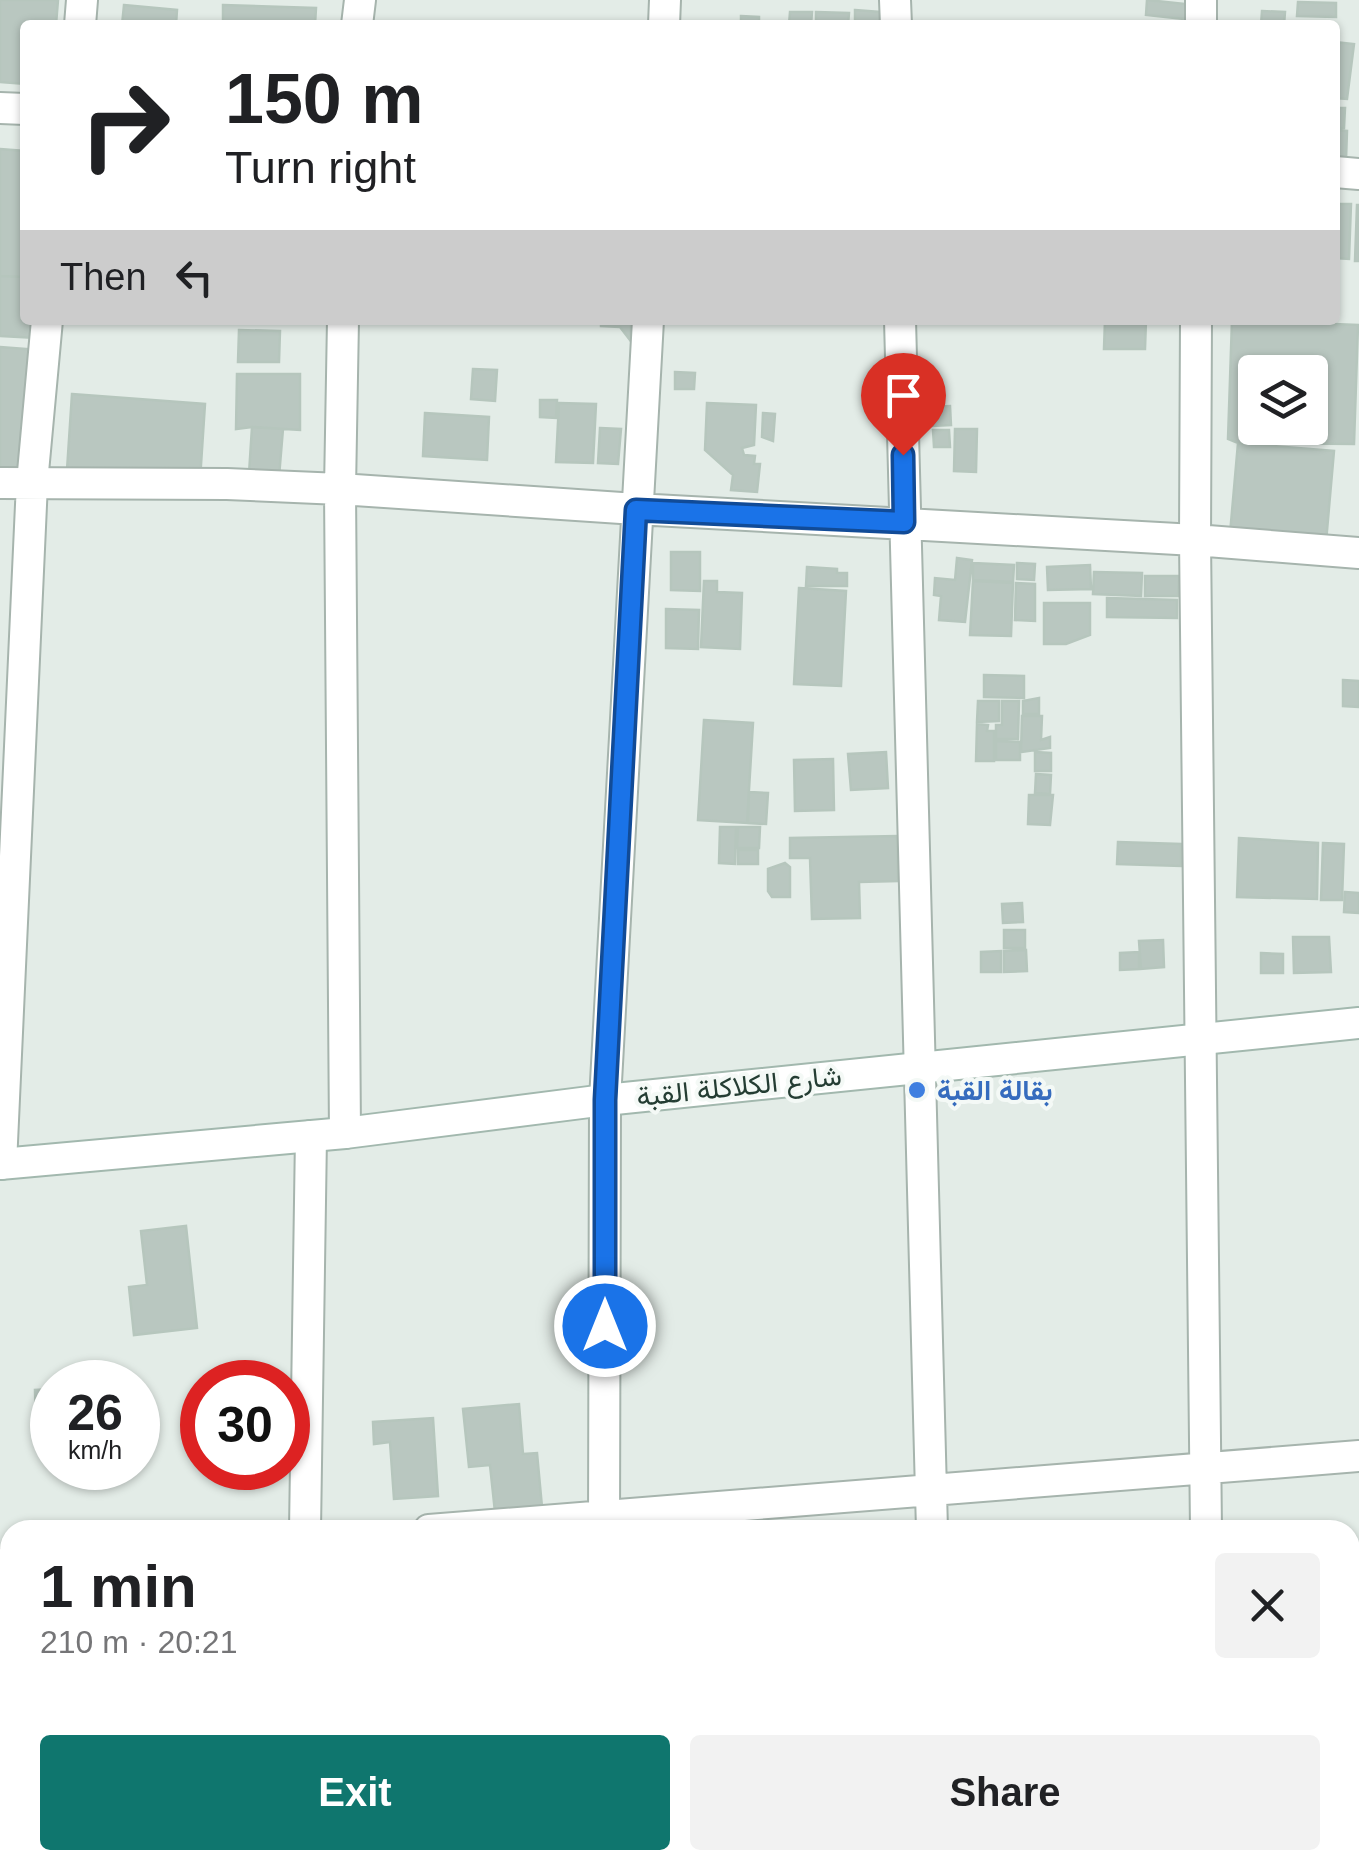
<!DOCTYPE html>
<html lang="en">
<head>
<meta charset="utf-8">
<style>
	body { margin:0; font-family:Arial,Vazirmatn,sans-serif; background:#f2f2f2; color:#202124; height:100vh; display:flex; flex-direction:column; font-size:38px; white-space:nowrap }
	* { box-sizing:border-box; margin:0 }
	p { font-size:32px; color:#757577 }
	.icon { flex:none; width:55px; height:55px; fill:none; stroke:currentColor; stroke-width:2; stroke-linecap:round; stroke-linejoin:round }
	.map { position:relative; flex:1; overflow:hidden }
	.panel { position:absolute; left:0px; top:1520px; width:1360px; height:350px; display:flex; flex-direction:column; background:#fff; border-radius:30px 30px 0 0; box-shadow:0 2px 8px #0004 }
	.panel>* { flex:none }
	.banner { position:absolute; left:20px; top:20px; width:1320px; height:305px; border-radius:10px; box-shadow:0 2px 8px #0004; background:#fff; color:#202124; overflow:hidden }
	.controls { position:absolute; left:1238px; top:355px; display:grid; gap:20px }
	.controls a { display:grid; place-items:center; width:90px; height:90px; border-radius:10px; background:#fff; box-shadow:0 2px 8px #0004; font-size:50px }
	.speed { position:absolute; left:30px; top:1360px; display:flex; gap:20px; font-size:50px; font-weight:700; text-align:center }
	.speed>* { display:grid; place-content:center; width:130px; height:130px; border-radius:50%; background:#fff; box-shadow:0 2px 8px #0004; line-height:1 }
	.speed small { font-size:25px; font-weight:400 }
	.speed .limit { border:15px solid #d22; background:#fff; color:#111 }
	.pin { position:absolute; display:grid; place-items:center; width:85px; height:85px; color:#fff; margin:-102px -42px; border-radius:50% 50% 50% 0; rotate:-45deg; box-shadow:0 0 10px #0007 }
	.pin .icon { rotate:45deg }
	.me { position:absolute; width:110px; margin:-55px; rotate:0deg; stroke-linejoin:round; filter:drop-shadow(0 0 8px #0008) }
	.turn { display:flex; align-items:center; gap:35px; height:210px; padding:0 40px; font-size:45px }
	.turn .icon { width:130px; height:130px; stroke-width:2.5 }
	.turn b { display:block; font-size:70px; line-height:85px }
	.then { display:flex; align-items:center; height:95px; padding:0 40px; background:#0003; gap:20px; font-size:38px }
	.round { display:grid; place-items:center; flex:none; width:105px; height:105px; border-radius:10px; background:#f2f2f2 }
	.head { display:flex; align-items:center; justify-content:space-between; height:170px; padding:0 40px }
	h1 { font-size:60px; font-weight:800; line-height:75px }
	.primary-button { display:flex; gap:20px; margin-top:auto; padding:20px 40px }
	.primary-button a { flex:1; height:115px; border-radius:10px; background:#0f766e; color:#fff; font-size:40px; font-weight:800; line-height:115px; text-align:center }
	.primary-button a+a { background:#f2f2f2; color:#202124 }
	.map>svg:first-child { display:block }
	.building { fill:#b9c7c0; stroke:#b6c6bd; stroke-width:2.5; fill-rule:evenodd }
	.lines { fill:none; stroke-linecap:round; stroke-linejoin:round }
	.street-casing { stroke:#a6b4ad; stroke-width:34 }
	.secondary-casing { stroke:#a2b8ae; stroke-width:34 }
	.street { stroke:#fff; stroke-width:30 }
	.secondary { stroke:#fff; stroke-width:30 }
	.route-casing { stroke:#114b97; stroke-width:25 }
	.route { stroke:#1a73e8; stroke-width:18 }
	.shop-dot { fill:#3f7fe0; stroke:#f4f9f6; stroke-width:4 }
	.labels { text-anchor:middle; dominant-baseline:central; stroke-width:8; stroke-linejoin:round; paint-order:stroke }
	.street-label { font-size:28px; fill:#243d33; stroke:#f4f9f6 }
	.shop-label { font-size:28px; font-weight:bold; fill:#366cbe; stroke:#f4f9f6; text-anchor:start }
</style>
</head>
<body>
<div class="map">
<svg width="1359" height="1870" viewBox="0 0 1359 1870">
	<rect width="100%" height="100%" fill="#e3ece7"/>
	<path class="building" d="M0 0H58L56 25H25V84L0 82Z
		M1147 0 1186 4 1185 19 1146 15Z
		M1298 2 1336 3V17L1297 16Z
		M124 5 177 10 176 25H122Z
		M223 5 316 8 315 25H223Z
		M855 10 880 12 879 25H855Z
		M1262 11 1285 12 1284 25H1261Z
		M790 12H812L811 25H789Z
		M816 12 849 13 848 25H816Z
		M741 16 759 17V25H741Z
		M1335 42 1354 44 1347 99 1335 98Z
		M1335 108H1345L1344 128H1335Z
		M1335 130 1347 131 1346 160H1335Z
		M0 149 25 151V277L0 276Z
		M1335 204H1351L1349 259 1335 258Z
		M1357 205H1359V261H1355Z
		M0 276 25 277V320H36V338L0 336Z
		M601 320 631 321 630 340 620 327 601 326Z
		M1105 320H1146L1145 349H1104Z
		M1232 320 1358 325 1354 444 1238 443 1228 439ZM1255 372H1310V428H1255Z
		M239 330 280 331 279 362H238Z
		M0 347 38 350 26 479 0 477Z
		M473 369 497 370 495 401 471 399Z
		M675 372 695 373 694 389H675Z
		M237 374H300V430L252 427 236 429Z
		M72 394 205 404 200 480 67 470Z
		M540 400H557L556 418 540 417Z
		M559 403 596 404 593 463 556 462Z
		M707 403 756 405 754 445 742 448 744 455 755 456 754 464H760L757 492 731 490 733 475 705 450Z
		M950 406 951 425 932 426 931 407Z
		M425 413 489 417 487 460 423 456Z
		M763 413 775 414 773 441 762 437Z
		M252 427 283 429 279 477 249 474Z
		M600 428 621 429 618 464 598 463Z
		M955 429H977L976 472 954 471Z
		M933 430H949L950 447H934Z
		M1238 443 1334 451 1326 542 1230 534Z
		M671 552H700V591L671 590Z
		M957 558 972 560 965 622 939 620 941 596 934 595 935 578 955 580Z
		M973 563 1014 565 1013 582 973 580Z
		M1017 563 1035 564 1034 580 1017 579Z
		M1090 565 1091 589 1048 590 1047 567Z
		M807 567 837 569V573H847V586H806Z
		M1094 572 1142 573 1141 596 1093 594Z
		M1145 576H1179L1178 596H1145Z
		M704 581H717V592L742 593 740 649 701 647Z
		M973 581 1013 583 1011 636 970 635Z
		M1016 583 1035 584V621L1015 620Z
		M799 588 846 591 841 686 794 684Z
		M1107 598 1177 600V618L1107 617Z
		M1044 603H1090V635L1066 644H1044Z
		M666 609 699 610 698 649 666 648Z
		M984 675 1024 676V698L984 697Z
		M1343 680 1359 681V707L1343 706Z
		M1039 698V714H1023V701Z
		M978 701H999V721L977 722Z
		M1002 701H1019L1018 739H996V725H1002Z
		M1022 716H1042L1041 740 1050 737V748L1021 752Z
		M704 720 753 723 747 823 698 820Z
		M977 724 988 725 987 731H994V761H976Z
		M996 741 1020 742V760H996Z
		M886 752 888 788 851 790 848 754Z
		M1035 752 1051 753V771H1035Z
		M833 759 834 810 795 811 794 760Z
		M1036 774 1051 775 1050 794 1035 793Z
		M749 792 768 793 766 824 748 823Z
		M1029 795H1053L1050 825 1028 824Z
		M720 827H736L735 864 719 863Z
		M738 827H760L759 848H737Z
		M897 836 898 881 859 882 860 918 812 919 810 858H790V838Z
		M1239 838 1318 843 1317 899 1237 897Z
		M1118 842 1181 844V866L1117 864Z
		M1323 843 1344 844 1342 900H1321Z
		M738 850H758V864H738Z
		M785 863 790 867V897H772L768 891V869Z
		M1345 892 1359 893V913L1344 912Z
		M1022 903 1023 922 1003 923 1002 904Z
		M1004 930H1025V948H1004Z
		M1293 937H1329L1331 972 1294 973Z
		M1163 940 1164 967 1141 969 1139 941Z
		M1026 950 1027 971 1004 972V951Z
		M1001 951V972H981V952Z
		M1139 952V969L1120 970V953Z
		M1261 953 1283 954V973H1261Z
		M186 1226 197 1328 134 1335 129 1287 147 1285 141 1231Z
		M52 1389V1438H36L35 1390Z
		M519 1404 523 1454 537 1453 542 1507 495 1512 490 1465 469 1467 463 1409Z
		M433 1418 438 1496 394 1499 390 1442 374 1444 373 1422Z"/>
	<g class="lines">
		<defs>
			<path id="street" d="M895 0 896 25
				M80 25 82 0
				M357 25 360 0
				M664 25 665 0
				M1201 25V0
				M0 108 25 109
				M1335 172 1359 174
				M343 320 340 489 345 1133
				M900 320 932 1530
				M1196 320 1195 540 1206 1530
				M0 483 227 484 340 489 636 509 1195 540 1359 553
				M1 1164 32 483 47 320
				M305 1530 311 1136
				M429 1530 1359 1456
				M604 1530 605 1100 648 320
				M0 1565 10 1564
				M1350 1753H1359
				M0 1805H10
				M108 1860V1870
				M933 1860V1870
				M1206 1860V1870
				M248 1870V1860
				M600 1870V1860"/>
			<path id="secondary" d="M0 1164 345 1133 605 1100 1359 1023"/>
		</defs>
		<use href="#street" class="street-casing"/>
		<use href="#secondary" class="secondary-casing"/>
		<use href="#street" class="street"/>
		<use href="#secondary" class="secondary"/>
	</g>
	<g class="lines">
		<defs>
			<path id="route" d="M605 1326V1100L636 510 904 522 903 455"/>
		</defs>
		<use href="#route" class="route-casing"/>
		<use href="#route" class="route"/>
	</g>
	<circle class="shop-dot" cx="917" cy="1090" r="10"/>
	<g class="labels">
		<g class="street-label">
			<text transform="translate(739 1086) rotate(-6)">شارع الكلاكلة القبة</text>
		</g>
		<g class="shop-label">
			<text x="937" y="1090">بقالة القبة</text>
		</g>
	</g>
</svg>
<div class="controls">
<a><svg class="icon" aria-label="layers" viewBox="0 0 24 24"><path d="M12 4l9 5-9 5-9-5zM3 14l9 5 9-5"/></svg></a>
</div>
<div class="speed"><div>26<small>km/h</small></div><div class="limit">30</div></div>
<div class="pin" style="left:903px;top:455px;background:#d93025"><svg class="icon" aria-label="arrive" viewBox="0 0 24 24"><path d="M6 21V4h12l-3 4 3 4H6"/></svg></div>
<svg class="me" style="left:605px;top:1326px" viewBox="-20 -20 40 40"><circle r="17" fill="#1a73e8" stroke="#fff" stroke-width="3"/><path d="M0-11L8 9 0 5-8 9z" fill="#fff"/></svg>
<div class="banner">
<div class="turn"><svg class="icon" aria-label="right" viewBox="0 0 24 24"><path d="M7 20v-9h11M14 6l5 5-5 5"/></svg><div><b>150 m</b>Turn right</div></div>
<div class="then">Then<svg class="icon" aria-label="left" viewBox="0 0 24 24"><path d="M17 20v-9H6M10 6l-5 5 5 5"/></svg></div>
</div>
<section class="panel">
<div class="head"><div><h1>1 min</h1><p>210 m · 20:21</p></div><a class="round"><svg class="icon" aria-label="close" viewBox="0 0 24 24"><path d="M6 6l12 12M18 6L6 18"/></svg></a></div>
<div class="primary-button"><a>Exit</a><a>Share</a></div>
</section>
</div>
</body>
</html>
